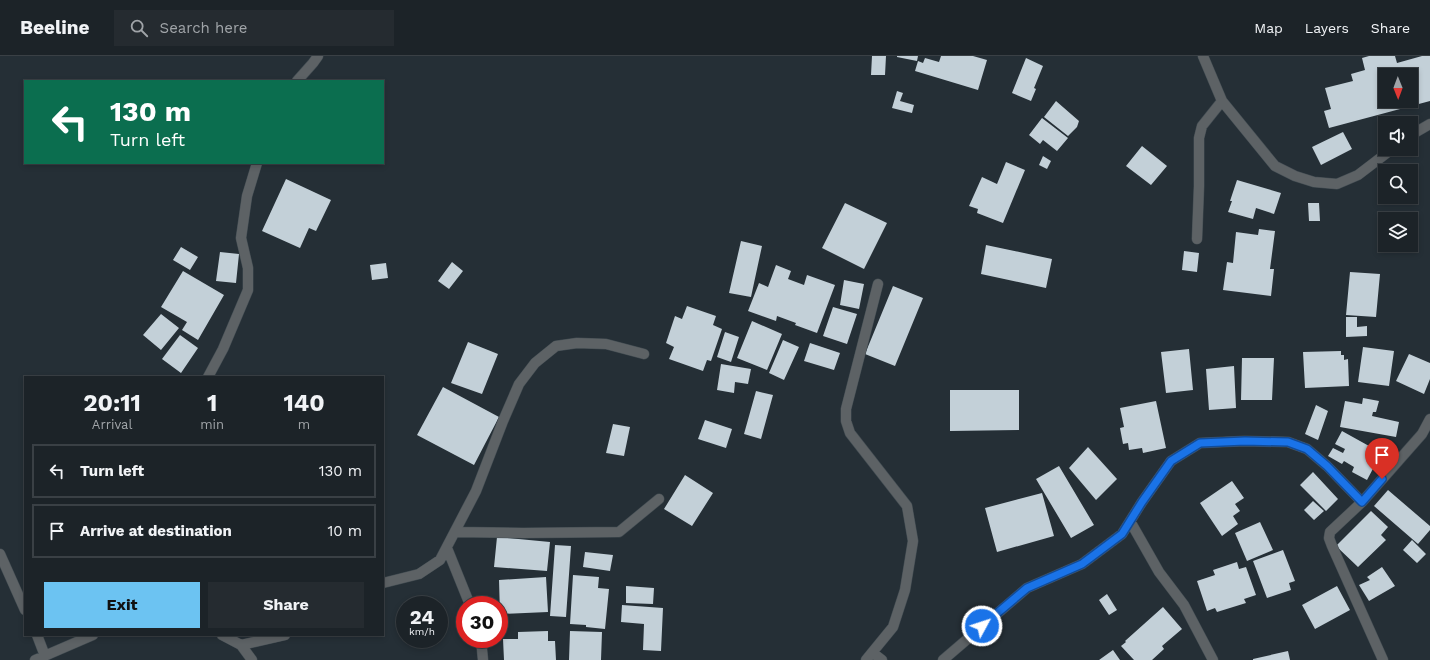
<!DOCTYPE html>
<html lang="en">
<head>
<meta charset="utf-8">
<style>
	body { margin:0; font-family:"Work Sans",sans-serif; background:#252b30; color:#f1f3f6; height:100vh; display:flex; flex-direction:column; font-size:15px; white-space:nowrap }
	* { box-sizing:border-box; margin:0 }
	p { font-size:13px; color:#a0a4a8 }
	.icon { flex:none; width:22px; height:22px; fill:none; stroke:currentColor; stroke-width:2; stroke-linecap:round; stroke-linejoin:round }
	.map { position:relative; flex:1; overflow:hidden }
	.drawer { position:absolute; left:24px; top:320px; width:360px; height:260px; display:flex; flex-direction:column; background:#1c2328; border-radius:0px; box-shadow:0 2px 6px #0003,0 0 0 1px #3a4045 }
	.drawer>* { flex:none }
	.hud { position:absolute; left:24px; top:24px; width:360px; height:84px; border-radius:0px; box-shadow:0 2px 6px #0003,0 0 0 1px #3a4045; background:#0b6e4f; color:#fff; overflow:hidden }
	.needle { width:26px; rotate:179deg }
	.controls { position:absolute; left:1378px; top:12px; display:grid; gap:8px }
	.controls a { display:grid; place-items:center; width:40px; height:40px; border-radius:0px; background:#1c2328; box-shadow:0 2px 6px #0003,0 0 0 1px #3a4045; font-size:20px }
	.speed { position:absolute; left:396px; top:540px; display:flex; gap:8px; font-size:20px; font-weight:700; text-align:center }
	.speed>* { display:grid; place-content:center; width:52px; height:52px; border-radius:50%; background:#1c2328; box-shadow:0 2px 6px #0003,0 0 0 1px #3a4045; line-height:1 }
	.speed small { font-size:10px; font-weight:400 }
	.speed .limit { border:6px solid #d22; background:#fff; color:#111 }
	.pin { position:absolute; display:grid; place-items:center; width:34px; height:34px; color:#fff; margin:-41px -17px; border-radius:50% 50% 50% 0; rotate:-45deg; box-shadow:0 0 4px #0007 }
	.pin .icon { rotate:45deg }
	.me { position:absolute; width:44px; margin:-22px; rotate:50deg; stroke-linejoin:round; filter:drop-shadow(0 0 3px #0008) }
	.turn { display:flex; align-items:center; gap:14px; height:84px; padding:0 20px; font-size:18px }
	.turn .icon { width:52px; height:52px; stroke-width:2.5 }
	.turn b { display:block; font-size:28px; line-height:34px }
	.eta { display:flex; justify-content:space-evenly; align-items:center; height:68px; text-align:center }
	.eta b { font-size:24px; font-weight:700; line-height:28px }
	.primary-button { display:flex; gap:8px; margin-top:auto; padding:8px 20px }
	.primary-button a { flex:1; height:46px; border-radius:0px; background:#6cc3f2; color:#111; font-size:16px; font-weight:700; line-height:46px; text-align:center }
	.primary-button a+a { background:#252b30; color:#f1f3f6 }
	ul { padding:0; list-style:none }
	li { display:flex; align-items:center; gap:12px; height:54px; margin:0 8px 6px; padding:0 12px; border:2px solid #3a4045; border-radius:0px }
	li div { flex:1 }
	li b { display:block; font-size:15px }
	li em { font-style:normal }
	header { display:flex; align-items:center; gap:24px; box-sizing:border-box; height:56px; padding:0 20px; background:#1c2328; border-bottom:1px solid #3a4045 }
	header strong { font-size:19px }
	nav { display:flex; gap:22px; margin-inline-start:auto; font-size:14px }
	.search { width:280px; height:36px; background:#252b30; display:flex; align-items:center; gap:10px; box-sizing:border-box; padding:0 14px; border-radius:0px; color:#a0a4a8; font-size:15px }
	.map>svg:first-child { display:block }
	.building { fill:#c3d0d8; fill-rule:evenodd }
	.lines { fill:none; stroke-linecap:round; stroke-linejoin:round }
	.street-casing { stroke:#424c52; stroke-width:11 }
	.street { stroke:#5d6265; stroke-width:10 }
	.route-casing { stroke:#114b97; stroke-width:10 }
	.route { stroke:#1a73e8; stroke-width:7 }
</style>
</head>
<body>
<header>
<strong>Beeline</strong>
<div class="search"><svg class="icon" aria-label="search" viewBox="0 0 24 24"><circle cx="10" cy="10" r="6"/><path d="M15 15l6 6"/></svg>Search here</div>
<nav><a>Map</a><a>Layers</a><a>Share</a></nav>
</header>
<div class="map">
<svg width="1430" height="604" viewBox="0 0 1430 604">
	<rect width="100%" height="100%" fill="#252f36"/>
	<path class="building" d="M872 0H886L885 19H871Z
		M897 0H918L917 5 897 1Z
		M941 0H973L987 4 978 34 915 15 918 5 923 7 925 2 939 6Z
		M1369 0H1395L1397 7 1422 0H1430V45L1329 72 1324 55 1331 53 1325 32 1353 25 1351 18 1365 14 1362 2ZM1385 19H1411V45H1385Z
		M1026 2 1043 10 1034 32 1036 33 1031 45 1012 37Z
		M897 35 903 37 900 45 914 49 912 57 892 52Z
		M1056 45 1079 65 1077 71 1068 80 1044 61Z
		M1042 62 1068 82 1057 95 1043 84 1040 88 1029 79Z
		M1343 76 1352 93 1321 109 1312 91Z
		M1142 90 1167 110 1151 129 1126 110Z
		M1043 100 1051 105 1047 113 1039 109Z
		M1006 106 1025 114 1003 167 977 157 978 153 969 150 982 121 997 128Z
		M286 123 331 144 316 175 309 172 300 192 262 175Z
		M1237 124 1281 137 1274 158 1256 152 1253 163 1228 156 1232 145H1230Z
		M845 147 887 167 864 213 822 192Z
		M1308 147H1319L1320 165H1309Z
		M1259 173 1275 175 1270 213H1274L1271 240 1223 234 1227 206 1233 207 1236 176 1258 179Z
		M741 185 762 190 751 241 729 237Z
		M986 189 1052 203 1046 232 981 218Z
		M181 191 198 201 190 214 173 204Z
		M1184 195 1199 197 1197 216 1182 214Z
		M220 196 239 198 236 227 216 225Z
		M452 206 463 215 449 233 438 225Z
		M386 207 388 222 372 224 370 209Z
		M776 209 791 215 788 223 804 229 807 219 835 229 817 277 795 269 796 267 777 260 776 265 748 255 759 227 768 231Z
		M183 215 224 239 198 284 182 274 187 266 161 251Z
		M1350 216 1380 218 1376 261 1346 259Z
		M844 224 864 228 859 253 840 249Z
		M893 230 923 242 895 310 865 298Z
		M687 250 716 260 713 269 722 273 711 305 707 304 703 315 669 303 674 291 666 287 675 260 682 263Z
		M833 251 857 258 847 288 823 280Z
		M161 258 179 272 161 294 143 279Z
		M1346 261H1357V271L1367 270V280L1346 281Z
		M752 265 782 278 767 314 737 302Z
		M725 276 739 281 731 306 717 301Z
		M180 279 198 292 181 317 162 303Z
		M783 284 799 291 784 324 769 317Z
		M468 286 498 298 482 338 451 327Z
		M810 287 840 297 834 314 804 305Z
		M1363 291 1394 295 1389 330 1358 326Z
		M1189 293 1193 334 1166 337 1161 296Z
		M1341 295V299H1344V304L1348 303 1349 330 1305 332 1303 296Z
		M1409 298 1430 307V323L1424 338 1396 325Z
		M1242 302H1274L1272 344H1241Z
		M721 308 751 313 748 328 735 326 734 337 717 334Z
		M1234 310 1236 352 1209 354 1206 313Z
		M443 331 499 361 474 409 417 379Z
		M950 334H1019V374L950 375Z
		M756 335 773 339 761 383 744 378Z
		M1363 342 1379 345 1376 356H1373L1372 360 1399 366 1396 381 1340 371 1345 345 1362 348Z
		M1156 345 1166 392 1143 397 1142 392 1129 394 1128 387 1123 388 1120 372 1124 371 1120 352Z
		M1316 349 1328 355 1318 384 1305 378Z
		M705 364 732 373 726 392 698 383Z
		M613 368 630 371 624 400 606 397Z
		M1342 375 1378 395 1372 405 1376 407 1367 424 1352 416 1354 411 1344 405 1342 408 1328 400 1333 392 1343 397 1345 393 1335 388Z
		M1088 391 1117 423 1096 444 1069 412Z
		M1059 410 1094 469 1071 482 1036 423Z
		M1313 416 1338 443 1326 455 1300 429Z
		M685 419 713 437 692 470 664 453Z
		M1232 425 1244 442 1235 448 1240 455 1233 460 1238 468 1222 480 1200 447Z
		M1388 434 1430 470V474L1418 488 1374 450Z
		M1042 437 1054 480 997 496 985 452Z
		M1313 445 1324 455 1314 464 1304 454Z
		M1371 455 1388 471 1381 479 1386 484 1358 511 1336 490Z
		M1260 466 1273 494 1247 505 1235 477Z
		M497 481 550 486 547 515 494 511Z
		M1412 484 1426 498 1417 507 1403 494Z
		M555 489 571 490 566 561 550 560Z
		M1283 494 1295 525 1289 527 1291 534 1267 542 1253 505Z
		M585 496 613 499 610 515 583 511Z
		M1237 506 1239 513 1246 511 1256 539 1244 543 1246 547 1217 556 1215 552 1207 555 1197 525 1215 519 1213 514Z
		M1382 511 1395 530 1369 545 1359 529 1370 524 1367 521Z
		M573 519 599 521 598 532 609 533 605 573 586 571V569L570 568Z
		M546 521 548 556 500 558 499 524Z
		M626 530 654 532 653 548 626 547Z
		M1337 530 1350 554 1315 573 1302 549Z
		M1107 538 1117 554 1109 559 1099 544Z
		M622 549 663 552 661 595 643 594 644 568 621 566Z
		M1163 551 1182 573 1162 590 1164 593 1152 604H1134L1121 590 1126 586 1125 585Z
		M548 575V585H555L556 604H504L503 583H518V576Z
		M570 575 602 576 601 604H569Z
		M1113 594 1120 604H1099Z
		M1288 595 1290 604H1253V603Z"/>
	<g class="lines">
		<defs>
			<path id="street" d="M1203 0 1222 45 1275 110 1295 120 1314 126 1337 128 1358 119 1392 93
				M297 25 313 7 318 0
				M1411 79 1430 68
				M1197 183 1199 130V82L1202 70 1222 45
				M208 321 223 293 248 234V212L241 182 247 140 257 107
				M1130 465 1159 516 1184 549 1213 604
				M456 476 523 477 619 476 659 443
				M447 492 470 549
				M0 498 25 554
				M383 527 419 518 440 504 476 435 503 365 519 328 535 307 556 290 577 287 606 288 644 298
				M37 579 45 600
				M222 579 241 589 252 604
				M481 583 483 604
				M241 589 285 579
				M873 597 882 604
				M35 604 93 579
				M866 604 893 571 905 534 913 485 907 450 850 377 846 365V353L878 228
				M943 604 1027 532 1082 508 1122 478 1142 446 1171 405 1200 387 1245 385 1288 386 1307 393 1327 410 1362 446
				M1383 604 1332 490 1329 482 1330 476 1362 446 1422 378 1430 363"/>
		</defs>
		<use href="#street" class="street-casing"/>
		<use href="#street" class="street"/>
	</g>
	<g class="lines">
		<defs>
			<path id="route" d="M982 570 1027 532 1082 508 1122 478 1142 446 1171 405 1200 387 1245 385 1288 386 1307 393 1327 410 1362 446 1382 423"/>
		</defs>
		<use href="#route" class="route-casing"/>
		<use href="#route" class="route"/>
	</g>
</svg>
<div class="controls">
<a><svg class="needle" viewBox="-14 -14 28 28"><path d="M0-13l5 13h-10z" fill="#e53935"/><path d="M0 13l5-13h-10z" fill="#a0a4a8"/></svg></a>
<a><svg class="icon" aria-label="sound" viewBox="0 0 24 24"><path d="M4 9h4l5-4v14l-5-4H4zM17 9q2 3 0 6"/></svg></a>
<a><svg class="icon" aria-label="search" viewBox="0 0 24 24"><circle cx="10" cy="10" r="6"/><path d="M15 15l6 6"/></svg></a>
<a><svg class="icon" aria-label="layers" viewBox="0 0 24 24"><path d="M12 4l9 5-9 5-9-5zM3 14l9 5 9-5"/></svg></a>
</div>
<div class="speed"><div>24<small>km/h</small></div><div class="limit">30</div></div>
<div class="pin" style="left:1382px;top:423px;background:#d93025"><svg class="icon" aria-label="arrive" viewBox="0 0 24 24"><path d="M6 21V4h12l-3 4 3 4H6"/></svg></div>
<svg class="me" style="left:982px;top:570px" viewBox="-20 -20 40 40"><circle r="17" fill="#1a73e8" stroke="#fff" stroke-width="3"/><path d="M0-11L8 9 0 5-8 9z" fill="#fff"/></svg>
<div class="hud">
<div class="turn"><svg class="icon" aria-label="left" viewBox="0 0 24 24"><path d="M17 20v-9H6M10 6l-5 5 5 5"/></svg><div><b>130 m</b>Turn left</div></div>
</div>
<section class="drawer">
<div class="eta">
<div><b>20:11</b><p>Arrival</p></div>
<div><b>1</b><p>min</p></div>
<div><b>140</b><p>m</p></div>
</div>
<ul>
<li><svg class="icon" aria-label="left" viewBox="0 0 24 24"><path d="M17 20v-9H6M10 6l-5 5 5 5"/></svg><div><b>Turn left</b></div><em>130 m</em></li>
<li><svg class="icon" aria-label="arrive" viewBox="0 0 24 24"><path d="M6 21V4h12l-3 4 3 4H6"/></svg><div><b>Arrive at destination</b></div><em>10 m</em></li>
</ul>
<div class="primary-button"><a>Exit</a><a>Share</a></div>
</section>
</div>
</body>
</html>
